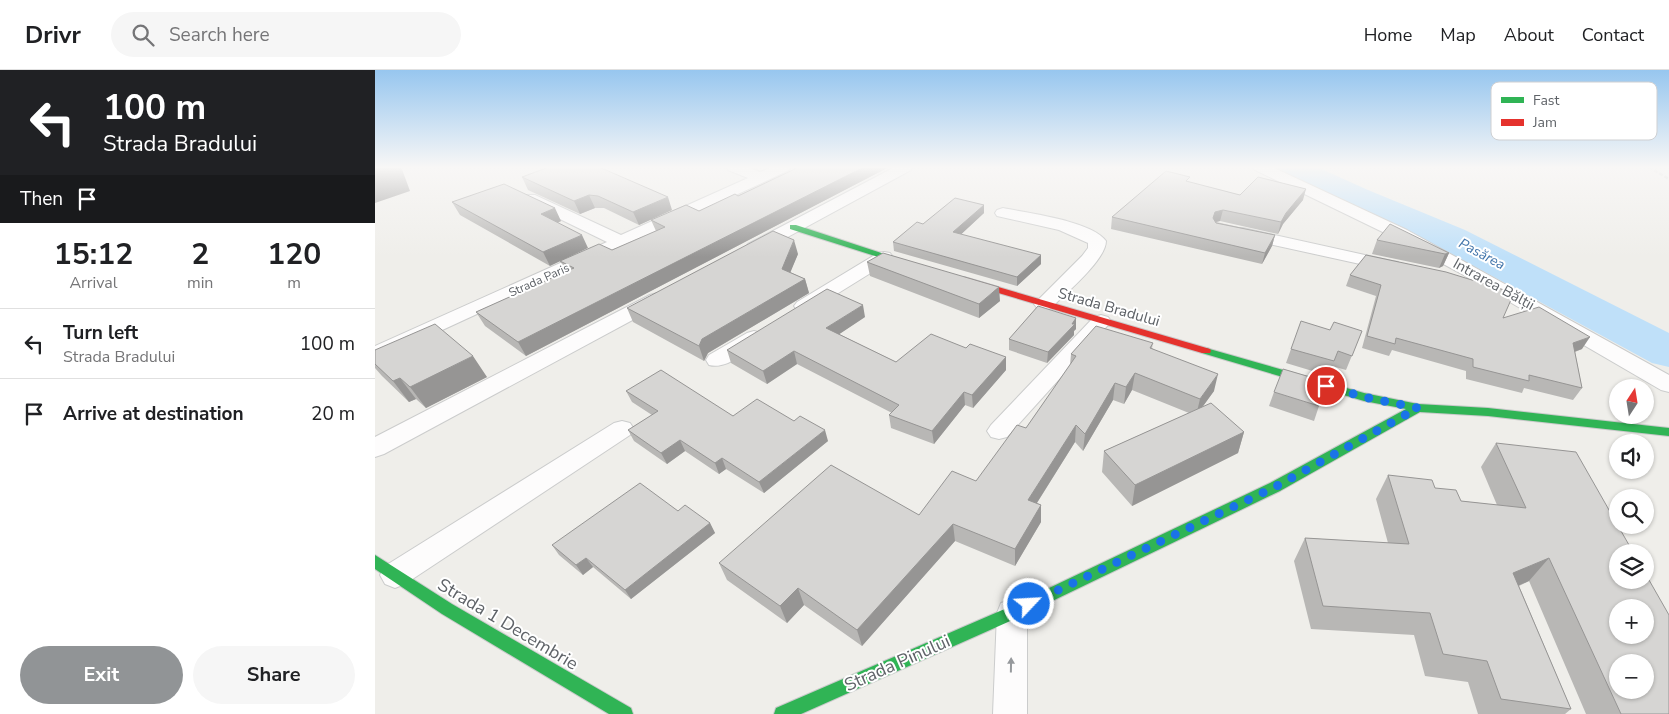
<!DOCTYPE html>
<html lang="en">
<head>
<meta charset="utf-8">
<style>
	body { margin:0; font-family:"Nunito Sans",sans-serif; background:#f6f6f6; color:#202124; height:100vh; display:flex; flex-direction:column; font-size:19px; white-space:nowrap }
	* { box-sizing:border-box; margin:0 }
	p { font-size:16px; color:#757577 }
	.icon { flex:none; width:28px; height:28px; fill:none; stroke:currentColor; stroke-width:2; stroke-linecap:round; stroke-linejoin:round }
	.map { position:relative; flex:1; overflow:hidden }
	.panel { display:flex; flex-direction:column; background:#fff; width:375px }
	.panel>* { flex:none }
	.guide { background:#202124; color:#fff; overflow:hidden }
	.needle { width:32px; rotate:12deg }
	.fabs { position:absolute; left:1234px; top:309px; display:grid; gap:10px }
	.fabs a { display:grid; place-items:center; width:45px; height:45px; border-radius:50%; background:#fff; box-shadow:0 1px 4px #0004; font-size:25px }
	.pin { position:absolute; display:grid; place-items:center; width:42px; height:42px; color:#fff; margin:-21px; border:2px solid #fff; border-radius:50%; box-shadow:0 1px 5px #0007 }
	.me { position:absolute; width:55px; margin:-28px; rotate:65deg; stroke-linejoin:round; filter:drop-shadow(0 0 4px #0008) }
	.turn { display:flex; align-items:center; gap:18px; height:105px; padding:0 20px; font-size:22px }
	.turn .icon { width:65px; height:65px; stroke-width:2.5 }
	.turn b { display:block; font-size:35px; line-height:42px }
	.then { display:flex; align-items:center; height:48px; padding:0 20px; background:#0003; gap:10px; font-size:19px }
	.eta { display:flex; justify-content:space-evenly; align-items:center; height:85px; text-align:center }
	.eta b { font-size:30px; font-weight:700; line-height:35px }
	.cta { display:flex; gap:10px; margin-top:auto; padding:10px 20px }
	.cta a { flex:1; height:58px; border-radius:30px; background:#919496; color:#fff; font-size:20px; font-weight:700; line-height:58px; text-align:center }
	.cta a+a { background:#f6f6f6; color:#202124 }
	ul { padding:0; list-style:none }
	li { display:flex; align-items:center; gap:15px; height:70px; padding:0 20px; border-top:1px solid #e0e0e0 }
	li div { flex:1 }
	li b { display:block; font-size:19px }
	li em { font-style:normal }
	header { display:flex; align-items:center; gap:30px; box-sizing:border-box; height:70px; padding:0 25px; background:#fff; border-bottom:1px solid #e0e0e0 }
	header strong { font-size:24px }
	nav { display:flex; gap:28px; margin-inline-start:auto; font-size:18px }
	.search { width:350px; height:45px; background:#f6f6f6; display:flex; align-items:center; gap:12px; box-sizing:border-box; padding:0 18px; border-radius:28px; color:#757577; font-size:19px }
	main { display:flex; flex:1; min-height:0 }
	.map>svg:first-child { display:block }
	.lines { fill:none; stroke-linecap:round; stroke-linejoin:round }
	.river { fill:#bfe0f9; fill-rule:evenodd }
	.street-casing { stroke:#cbcccc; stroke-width:2 }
	.fast-casing { stroke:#cacacb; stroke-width:2 }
	.jam-casing { stroke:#cacacb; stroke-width:2 }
	.path { stroke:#cacfcc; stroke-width:2.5; stroke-dasharray:4 2; stroke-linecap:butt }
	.street { fill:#fdfcfc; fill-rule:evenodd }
	.fast { fill:#30b455; fill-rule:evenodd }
	.jam { fill:#e5322d; fill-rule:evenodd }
	.wall { fill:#b8b7b5 }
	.shaded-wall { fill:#969594 }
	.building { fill:#d6d5d3; stroke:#969594; fill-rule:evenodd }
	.oneway { fill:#96999c }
	.route { stroke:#1a73e8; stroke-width:9; stroke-dasharray:0 16.2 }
	.labels { text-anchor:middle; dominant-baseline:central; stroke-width:4; stroke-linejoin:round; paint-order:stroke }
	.far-street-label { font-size:12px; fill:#5f6368; stroke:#fff }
	.far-water-label { font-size:14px; font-style:italic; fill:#4174aa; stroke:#fff }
	.street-label { font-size:15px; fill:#5f6368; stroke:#fff }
	.near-street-label { font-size:18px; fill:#5f6368; stroke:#fff }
	.key { fill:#fff; stroke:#cfd0d2; stroke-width:1 }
	.key-label { font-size:14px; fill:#5f6368 }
</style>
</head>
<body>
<header>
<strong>Drivr</strong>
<div class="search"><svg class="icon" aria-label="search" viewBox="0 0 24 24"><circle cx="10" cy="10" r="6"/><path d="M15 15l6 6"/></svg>Search here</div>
<nav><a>Home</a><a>Map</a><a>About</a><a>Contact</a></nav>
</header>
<main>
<section class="panel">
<div class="guide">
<div class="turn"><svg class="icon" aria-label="left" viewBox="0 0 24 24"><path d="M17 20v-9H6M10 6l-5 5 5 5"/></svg><div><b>100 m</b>Strada Bradului</div></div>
<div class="then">Then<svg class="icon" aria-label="arrive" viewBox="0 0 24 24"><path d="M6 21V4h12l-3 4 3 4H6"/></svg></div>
</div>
<div class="eta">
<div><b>15:12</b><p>Arrival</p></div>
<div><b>2</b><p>min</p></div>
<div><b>120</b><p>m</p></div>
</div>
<ul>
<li><svg class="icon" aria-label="left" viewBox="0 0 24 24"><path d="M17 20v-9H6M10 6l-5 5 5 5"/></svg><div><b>Turn left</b><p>Strada Bradului</p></div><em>100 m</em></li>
<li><svg class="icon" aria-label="arrive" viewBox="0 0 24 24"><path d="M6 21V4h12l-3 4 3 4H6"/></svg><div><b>Arrive at destination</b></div><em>20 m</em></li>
</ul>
<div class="cta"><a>Exit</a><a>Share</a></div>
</section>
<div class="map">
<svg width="1294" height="644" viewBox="0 0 1294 644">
	<rect width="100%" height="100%" fill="#efeeea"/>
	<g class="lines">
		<path class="river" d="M899 97H942L993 120 1090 160 1294 263V297L1277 293 1062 176 967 136 903 104Z"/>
		<defs>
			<path id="street" d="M351 97H372L385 102 397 97H416L414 100 391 111 0 291V276L232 172 148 131 146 128 148 125H160L246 165 373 108 353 100Z
				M520 97H538L536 100 385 182 379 183 373 182 370 178 373 174Z
				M878 97H897L1032 160 1294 305V322L1286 320 1085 203 1020 168 880 100Z
				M628 138C652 143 717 151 731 171 731 190 690 224 676 238L669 240 662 238 659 234 707 186 713 178V173L684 160 622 146 620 143 622 140Z
				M868 158 1017 191 1023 192 1026 196 1023 200 1017 201 862 167 860 163 862 159Z
				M509 182 515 183 518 187 515 191 436 240 429 242 422 240 419 236 422 232 503 183Z
				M282 223 289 225 292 229 289 233 9 384 0 387V367L275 225Z
				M726 245 733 247 736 251 733 255 632 367 624 369 616 367 612 361 616 355 719 247Z
				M379 261 386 263 389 267 386 271C372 281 352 300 334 295L331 290 334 285 372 263Z
				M247 351 255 353 259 359 255 365 30 514 20 518 10 514 5 505 10 496 239 353Z
				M637 529 648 533 652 543V644H618L622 543 626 533Z"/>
			<path id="fast" d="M415 155H421L546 196 541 199 538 198 415 159Z
				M831 278 989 323 1043 334 1113 338 1294 358V366L1113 346 1045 342 905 421 642 548 426 644H399L401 638 632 538 895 413 1031 339 989 331 827 283 826 281Z
				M0 485 77 534 256 638 258 644H234L67 544 0 499Z"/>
			<path id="jam" d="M589 207 835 279 836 281 835 283H827L586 212V208Z"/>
		</defs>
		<use href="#street" class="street-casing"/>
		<use href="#fast" class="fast-casing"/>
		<use href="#jam" class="jam-casing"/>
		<path class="path" d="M1274 97 1294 109"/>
		<use href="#street" class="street"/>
		<use href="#fast" class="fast"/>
		<use href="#jam" class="jam"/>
	</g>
	<path class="wall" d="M416 97H514L151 286 110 256 101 242 191 202 185 191 237 180 281 161 276 150 324 141 363 126 418 100 417 99Z
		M147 107 297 140 264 155 229 138H220L205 144 153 120Z
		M814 112 865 125 928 130 908 154 903 164 845 151 841 152 900 165 897 176 887 194 736 159 737 147Z
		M77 132 186 151 183 153 175 196 85 145Z
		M609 135V143L586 164 666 194 642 216 519 181 518 172 548 154Z
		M1002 170 1074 183 1068 196 1064 198 997 184Z
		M423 184 415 202 430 209 434 223 333 283 329 291 258 252 252 238Z
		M492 192 625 231 604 248 495 206Z
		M975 205 1128 248 1207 279 1200 282 1207 318 1198 330 1149 318 1147 323 1091 309V301L1017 280 1014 286 987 278 1001 226 971 216Z
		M490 247 464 264 521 292 591 278 631 287V300L598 338 590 335 559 374 516 358 514 345 517 343 422 294 392 314 356 293 352 280Z
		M701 248V259L699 261V265L672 293 634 280V269Z
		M955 260 987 261 971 300 957 296 954 306 911 293 916 279Z
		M778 273 777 278 839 321 827 337 869 362 863 383 757 436 727 402 729 381 814 343 757 320 749 334 738 330 708 381 700 372 662 433 666 435V452L640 496 580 471 487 576 429 535 412 553 352 510 344 493 544 445 601 411 651 358 695 295 696 284Z
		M0 280 112 307 51 338 41 329 34 332 7 306 0 298Z
		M251 321 358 346 453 371 389 423 351 399 344 404 310 381 292 394 259 371 253 360 277 345 257 332Z
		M899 322 944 336 939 351 894 336Z
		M1121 373 1294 644H1211L1154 511 1144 516 1196 639 1190 644H1103L1093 612 1050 606 1039 565 936 559 919 491 930 468 1013 473 1001 429 1013 405 1060 418 1086 431 1122 435 1106 397Z
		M303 441 335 453 340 463 256 529 218 497 208 505 184 485 177 475Z"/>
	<path class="shaded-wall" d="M7 97H26L28 102 35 121 0 133V99Z
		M489 97H514L151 286 143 272Z
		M931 119 928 130 908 154 903 164 906 152 911 143Z
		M214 125 220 138 205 144 199 131Z
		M293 127 297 140 264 155 258 142Z
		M609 135V143L579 171 578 162Z
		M180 138 186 151 172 157 166 144Z
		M848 140 845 151 837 153 838 148 840 142Z
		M207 165 213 178 175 196 168 182Z
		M900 165 897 176 887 194 890 183Z
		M419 170 423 184 411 213 407 199Z
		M1074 183 1068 196 1064 198 1070 184Z
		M666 185V194L642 216V207Z
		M430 209 434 223 333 283 329 291 324 276 327 269Z
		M624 217 625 231 604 248V234Z
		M488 235 490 247 454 271 451 258Z
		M701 248V259L699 261V265L672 293 673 282Z
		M1215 267 1207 279 1190 285 1198 273Z
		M419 281 422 294 392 314 388 301Z
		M98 286 112 307 51 338 35 317Z
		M631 287V300L598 338 597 325Z
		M760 303 757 320 749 334 751 317Z
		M843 304 839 321 821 346 825 329Z
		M25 308 41 329 34 332 18 311Z
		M740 313 738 330 708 381 710 364Z
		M589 322 590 335 559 374 557 361Z
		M701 355 700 372 653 447V430Z
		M450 360 453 371 389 423 384 412Z
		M869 362 863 383 757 436 760 415Z
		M305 370 310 381 292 394 286 383Z
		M347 388 351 399 344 404 340 393Z
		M666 435V452L640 496V479Z
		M335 453 340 463 256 529 250 520Z
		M578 454 580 471 487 576 482 560Z
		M211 488 218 497 208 505 201 495Z
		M1174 488 1154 511 1119 526 1138 503Z
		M423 518 429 535 412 553 405 536Z"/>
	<path class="building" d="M0 97H7L0 99Z
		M174 97H224L293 127 258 142 223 126 214 125 199 131 147 107Z
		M424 97H489L143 272 101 242 199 198 185 191 224 174 237 180 290 157 276 150 311 135 324 141 360 124 363 126Z
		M791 101 815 107 811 111 865 125 883 107 931 119 911 143 906 152 848 140 840 142 838 148 841 153 900 165 890 183 737 147Z
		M129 114 180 138 166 144 207 165 168 182 77 132Z
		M580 128 609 135 578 162 666 185 642 207 518 172 542 152 548 154Z
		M1015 154 1074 183 1070 184 1002 170Z
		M398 161 419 170 407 199 430 209 327 269 324 276 252 238Z
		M508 183 624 217 604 234 492 192Z
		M991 185 1071 202 1139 223 1128 248 1164 237 1215 267 1198 273 1207 318 1154 305V311L1098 297V289L1021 268 1020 274 992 266 1006 215 975 205Z
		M452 219 488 235 451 258 521 292 556 264 591 278 595 274 631 287 597 325 589 322 557 361 514 345 524 335 419 281 388 301 352 280Z
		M663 236 701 248 697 254H700L673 282 634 269Z
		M926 251 955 260 959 252 987 261 977 286 963 281 959 291 916 279Z
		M60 254 98 286 35 317 25 308 18 311 0 294V280Z
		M721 256 778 273 775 278 843 304 825 329 760 303 751 317 740 313 710 364 701 355 653 430 666 435 640 479 578 454 482 560 423 518 405 536 344 493 456 395 544 445 577 401 601 411 642 355 651 358 701 286 696 284Z
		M908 299 952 312 944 336 899 322Z
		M286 300 358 346 382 329 419 351 425 346 450 360 384 412 347 388 340 393 305 370 286 383 253 360 283 341 251 321Z
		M836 333 869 362 760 415 729 381Z
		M1121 373 1201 382 1258 482H1242V510H1270V503L1294 545V644H1246L1174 488 1138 503 1196 639 1126 629 1112 591 1068 584 1055 543 948 536 930 468 1034 474 1013 405 1057 410 1060 418 1081 420 1086 431 1151 438ZM1242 538H1270V565H1242ZM1242 592H1270V620H1242Z
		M265 413 303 441 310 435 335 453 250 520 211 488 201 495 177 475Z"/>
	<defs><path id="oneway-solid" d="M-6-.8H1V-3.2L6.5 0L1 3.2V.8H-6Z" transform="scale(1.25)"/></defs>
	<use class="oneway" href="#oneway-solid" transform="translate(636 595) rotate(-89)"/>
	<linearGradient id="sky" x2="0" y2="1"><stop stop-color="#97c6ef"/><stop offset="0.52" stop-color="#f8f7f6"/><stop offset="1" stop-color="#f8f7f6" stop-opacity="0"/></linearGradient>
	<rect width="1294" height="187" fill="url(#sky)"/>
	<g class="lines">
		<path class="route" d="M654 534 900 417 1043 338 989 327 951 316"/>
	</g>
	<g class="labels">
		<g class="far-street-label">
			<text transform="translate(164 210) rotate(-24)">Strada Paris</text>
		</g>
		<g class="far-water-label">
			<text transform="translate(1107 184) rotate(28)">Pasărea</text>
		</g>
		<g class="street-label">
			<text transform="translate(1119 214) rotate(29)">Intrarea Bălții</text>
			<text transform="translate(734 237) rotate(16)">Strada Bradului</text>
		</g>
		<g class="near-street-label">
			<text transform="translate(133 554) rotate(31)">Strada 1 Decembrie</text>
			<text transform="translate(522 593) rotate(-24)">Strada Pinului</text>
		</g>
	</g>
	<rect x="1116" y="12" width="166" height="58" rx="8" class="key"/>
	<rect x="1126" y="27" width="23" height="6" fill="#30b455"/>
	<rect x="1126" y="49" width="23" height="7" fill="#e5322d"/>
	<g class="key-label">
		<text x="1158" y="35">Fast</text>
		<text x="1158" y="57">Jam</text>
	</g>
</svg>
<div class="fabs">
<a><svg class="needle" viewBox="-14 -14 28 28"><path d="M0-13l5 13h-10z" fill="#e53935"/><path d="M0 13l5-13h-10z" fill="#757577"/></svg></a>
<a><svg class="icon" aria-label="sound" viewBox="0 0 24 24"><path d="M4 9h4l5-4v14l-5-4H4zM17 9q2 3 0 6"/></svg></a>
<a><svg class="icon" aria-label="search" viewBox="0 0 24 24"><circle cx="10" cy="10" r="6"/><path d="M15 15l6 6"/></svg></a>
<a><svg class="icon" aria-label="layers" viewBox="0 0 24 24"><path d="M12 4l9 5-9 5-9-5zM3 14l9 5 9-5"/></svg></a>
<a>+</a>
<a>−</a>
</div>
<div class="pin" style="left:951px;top:316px;background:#d93025"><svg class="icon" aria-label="arrive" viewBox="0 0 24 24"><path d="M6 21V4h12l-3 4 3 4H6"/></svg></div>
<svg class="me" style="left:654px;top:534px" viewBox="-20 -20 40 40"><circle r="17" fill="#1a73e8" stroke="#fff" stroke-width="3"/><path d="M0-11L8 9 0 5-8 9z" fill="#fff"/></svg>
</div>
</main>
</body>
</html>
